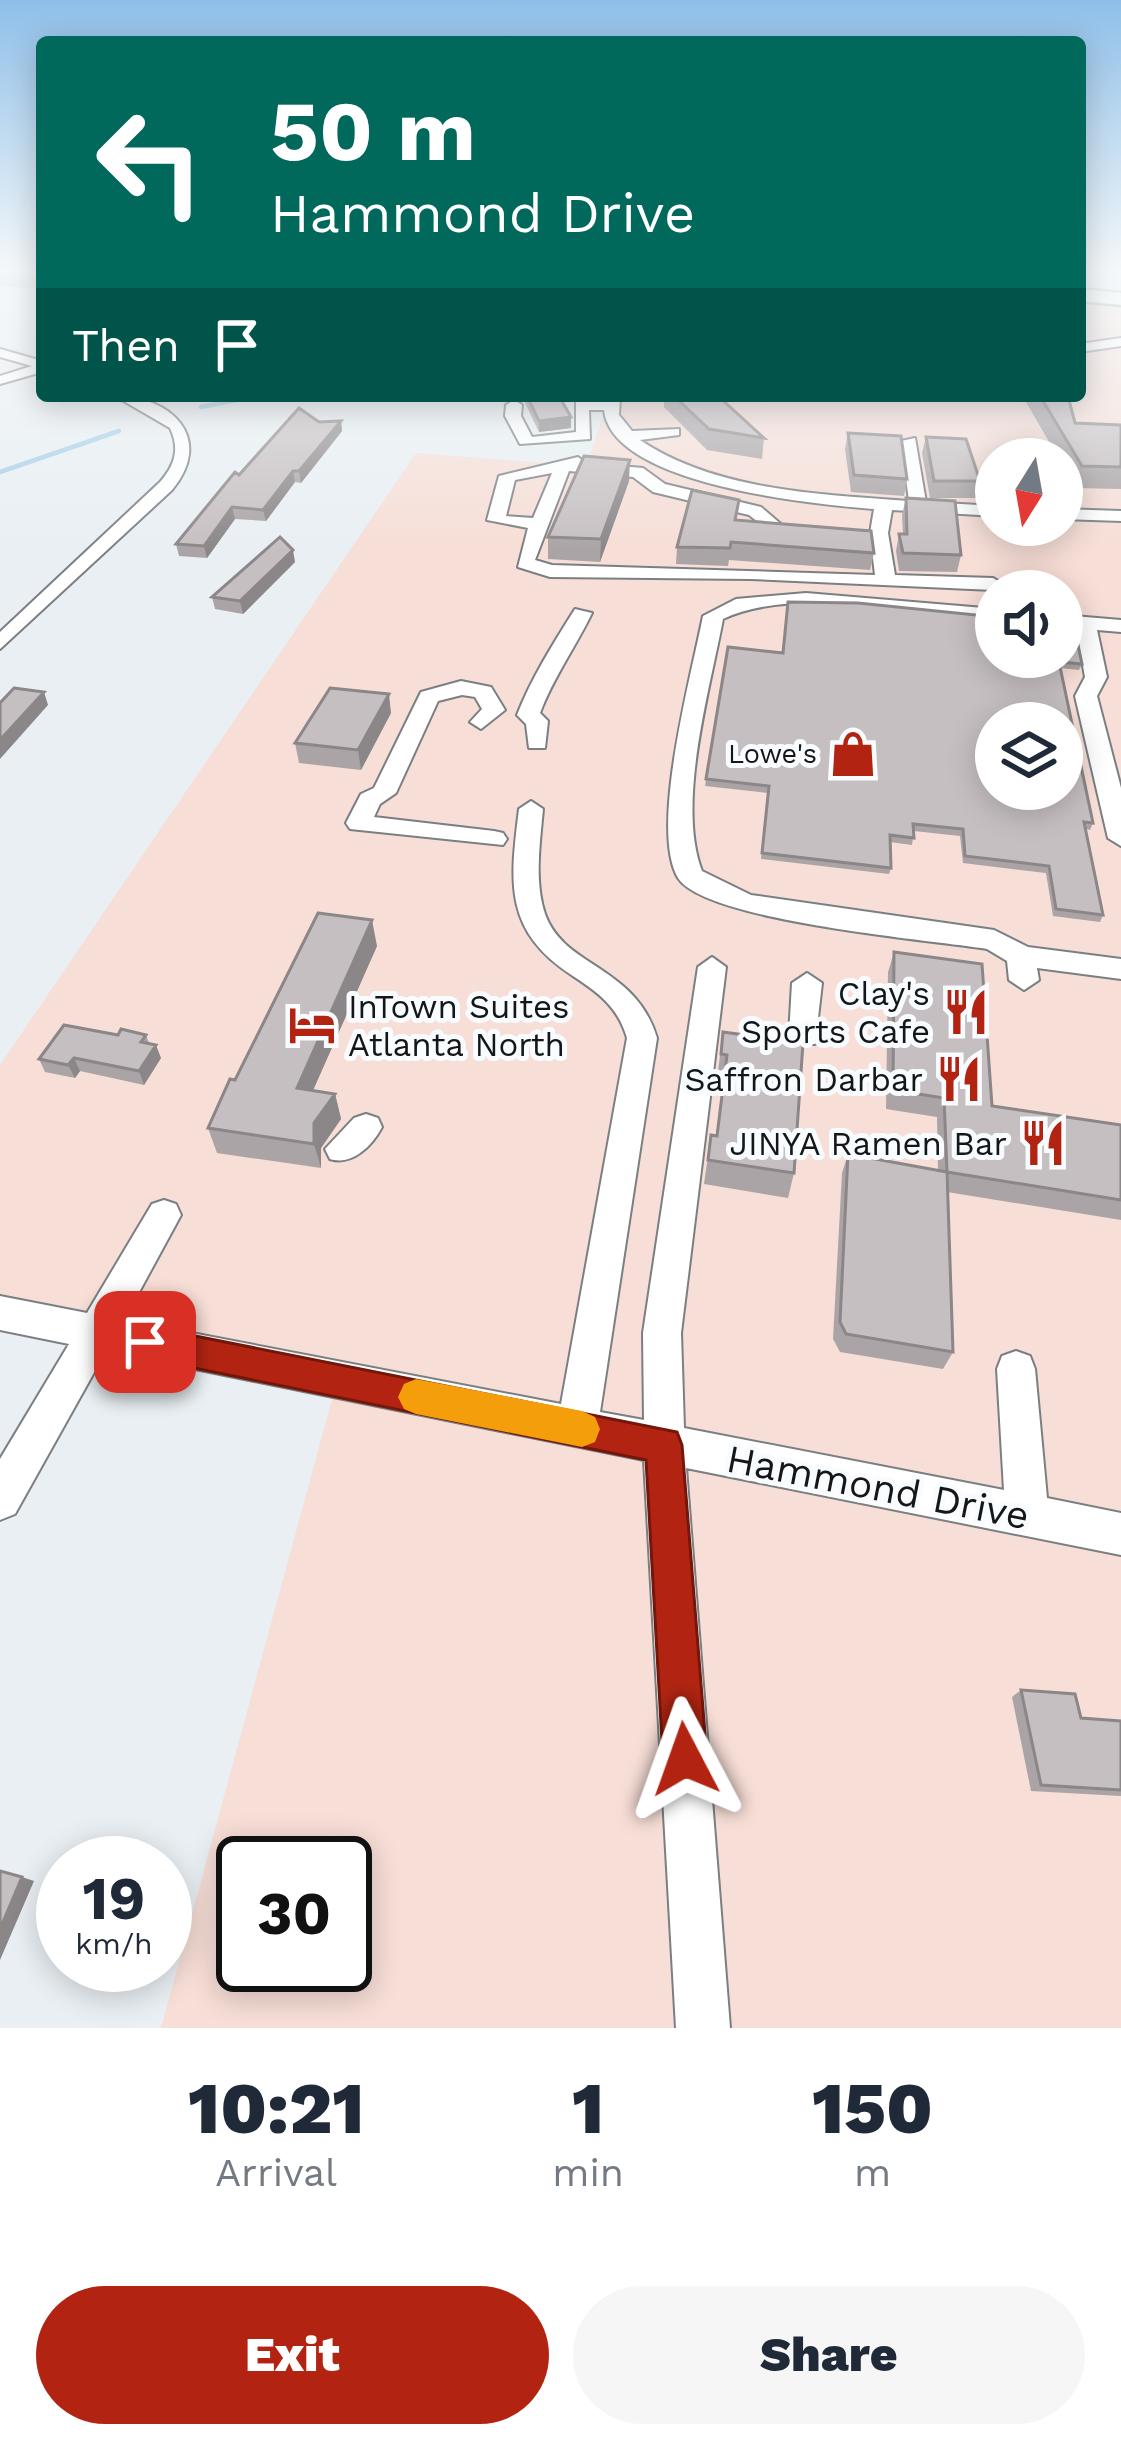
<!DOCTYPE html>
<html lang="en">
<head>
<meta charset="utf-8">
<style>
	body { margin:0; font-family:"Work Sans",sans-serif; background:#f6f6f7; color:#1f2937; height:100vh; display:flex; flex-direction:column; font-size:45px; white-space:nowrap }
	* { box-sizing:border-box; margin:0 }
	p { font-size:39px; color:#747a83 }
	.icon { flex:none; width:66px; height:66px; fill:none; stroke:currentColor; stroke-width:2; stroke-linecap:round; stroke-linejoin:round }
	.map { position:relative; height:2028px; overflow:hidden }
	.drawer { display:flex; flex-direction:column; background:#fff; flex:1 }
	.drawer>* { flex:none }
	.top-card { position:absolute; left:36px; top:36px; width:1050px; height:366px; border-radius:12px; box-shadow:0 6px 30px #0003; background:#00695c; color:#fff; overflow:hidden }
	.needle { width:78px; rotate:191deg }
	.controls { position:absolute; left:975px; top:438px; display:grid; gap:24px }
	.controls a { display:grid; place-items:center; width:108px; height:108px; border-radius:50%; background:#fff; box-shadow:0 6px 30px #0003; font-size:60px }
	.speed { position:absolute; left:36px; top:1836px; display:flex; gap:24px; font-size:60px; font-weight:700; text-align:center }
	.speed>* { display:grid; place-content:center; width:156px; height:156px; border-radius:50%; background:#fff; box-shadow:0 6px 30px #0003; line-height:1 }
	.speed small { font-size:30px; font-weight:400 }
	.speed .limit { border:6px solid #111; border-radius:18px; background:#fff; color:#111 }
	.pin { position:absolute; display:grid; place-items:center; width:102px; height:102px; color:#fff; margin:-51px; border-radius:24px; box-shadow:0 6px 18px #0006 }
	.me { position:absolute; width:132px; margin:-66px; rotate:356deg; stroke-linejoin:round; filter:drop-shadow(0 0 9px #0008) }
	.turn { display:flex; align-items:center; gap:42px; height:252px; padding:0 36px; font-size:54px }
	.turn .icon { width:156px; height:156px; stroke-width:2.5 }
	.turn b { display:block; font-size:84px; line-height:102px }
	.then { display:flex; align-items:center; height:114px; padding:0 36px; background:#0003; gap:24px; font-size:45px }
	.eta { display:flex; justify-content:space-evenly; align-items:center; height:204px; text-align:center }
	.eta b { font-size:72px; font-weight:800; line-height:84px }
	.cta { display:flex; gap:24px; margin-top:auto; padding:24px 36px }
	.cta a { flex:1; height:138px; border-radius:72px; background:#b22411; color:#fff; font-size:48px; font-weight:800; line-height:138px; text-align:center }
	.cta a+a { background:#f6f6f7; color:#1f2937 }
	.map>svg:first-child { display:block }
	.commercial { fill:#f7ded6; fill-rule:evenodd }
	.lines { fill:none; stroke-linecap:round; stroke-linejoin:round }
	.stream { stroke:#a7cfe7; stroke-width:4.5 }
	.minor-casing { stroke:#7b7f83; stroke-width:4 }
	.highway-casing { stroke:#7b7f83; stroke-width:5 }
	.minor { fill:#fff; fill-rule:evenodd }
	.highway { fill:#fff; fill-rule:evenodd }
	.wall { fill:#aaa4a6 }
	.shaded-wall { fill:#8b8687 }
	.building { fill:#c6bfc1; stroke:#8b8687; stroke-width:3; fill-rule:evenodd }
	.route { fill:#b22411; stroke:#74170b; stroke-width:3 }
	.slow { fill:#f59e0b }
	.labels { text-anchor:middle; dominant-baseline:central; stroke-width:10; stroke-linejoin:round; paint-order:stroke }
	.far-poi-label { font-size:27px; fill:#141617; stroke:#f8fcff; text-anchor:end }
	.poi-label { font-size:33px; fill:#141617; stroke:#f8fcff; text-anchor:end }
	.near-street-label { font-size:39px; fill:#141617; stroke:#f8fcff }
</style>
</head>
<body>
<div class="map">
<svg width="1121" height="2028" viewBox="0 0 1121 2028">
	<rect width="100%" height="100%" fill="#e9eff3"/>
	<path class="commercial" d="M1080 301 1121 306V2028H161L337 1381 0 1301V1065L416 453 586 466 610 396H1080ZM996 459H1062V525H996ZM996 591H1062V657H996ZM996 723H1062V789H996ZM243 1863H345V1965H243Z"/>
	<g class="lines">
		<path class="stream" d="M201 407 257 396
			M0 472 119 431"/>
		<defs>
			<path id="minor" d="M1121 338V346L1080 352V344Z
				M0 349 42 361V372L0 384V376L32 366 0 357Z
				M115 396C171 396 215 438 172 490L0 649V632L160 482C175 465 180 449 170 428Z
				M606 396H620L619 415 632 431 679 429V435L640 440C716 491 819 494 909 501L901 441 915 438 926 502 996 506V516L892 510 888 533 895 575 993 578 1003 584 993 590 751 579 550 577 518 567 528 528 487 520 499 476 578 457 586 463 643 468 665 484 761 507 782 525 767 529 749 515 653 492 633 477 569 471 535 560 552 565 875 575 870 533 874 509C813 504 612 485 604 410H589L590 439 520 444 505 416 506 405 514 400 522 405 521 416 532 437 576 432V402L605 400ZM552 473 533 518 506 516 515 480Z
				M1062 509 1121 511V521L1062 519Z
				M806 593 996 609V621C917 613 796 585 723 619 710 689 676 804 702 871L751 895 994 930 1028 947 1121 959V979L1037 968 1039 980 1024 990 1009 980 1007 961 987 949C930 940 705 921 678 878 649 829 692 673 703 616L736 599Z
				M575 609 592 613C575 648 553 678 540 713L548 721 545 748H529L526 724 517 715C532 677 553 644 575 609Z
				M1062 615 1121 620V632L1097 630 1107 677 1097 696 1121 788V846L1108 838 1075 696 1085 677 1076 628 1062 627Z
				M461 681 491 687 505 710 481 729 470 722 482 709 475 697 462 695 438 701 396 793 380 804 374 817 494 831 503 833 507 839 503 845 350 829 346 823 361 794 374 788 421 692Z
				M531 801 543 809C540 843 534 881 545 914 564 968 635 965 657 1038L600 1412 644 1420 643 1333 698 967 712 957 726 967 681 1333 684 1428 1004 1490 997 1369 1002 1356 1016 1351 1030 1356 1035 1369 1047 1498 1121 1513V1555L686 1468 730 2028H676L644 1460 106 1351 15 1514 0 1520V1459L69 1344 0 1330V1296L87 1313 152 1204 164 1200 176 1204 181 1215 124 1320 561 1404 627 1038C618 1007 599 993 573 976 503 931 510 882 519 809Z
				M807 973 822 983 815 1044H793L789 1036 792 983Z
				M366 1114 378 1118 382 1127C372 1146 352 1166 330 1159L325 1149 354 1118Z"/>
			<path id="highway" d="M1080 289 1121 293V305L1080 301Z"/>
		</defs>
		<use href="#minor" class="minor-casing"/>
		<use href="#highway" class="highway-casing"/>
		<use href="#minor" class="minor"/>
		<use href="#highway" class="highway"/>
	</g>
	<path class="wall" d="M42 268V289L0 286V269Z
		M525 396H559L571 417V428L539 432 525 403Z
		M664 396H718L764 438 762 459 707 450 664 407Z
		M992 396H1068L1075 423 1121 425V489L1075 488 1062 465V459H1059L1026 402 992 399Z
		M341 421 342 431 301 483 295 482 266 521 235 519 207 558 179 556 176 544 239 475 319 422Z
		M848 433 907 479 904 496 851 492 845 449Z
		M926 437 980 481 976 498H930L922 453Z
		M629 481 600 562 548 559V537Z
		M906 498 961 555 957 572 899 571 896 551 899 534H903L902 515Z
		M736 520 874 553 870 570 729 560 728 566 676 564 677 547Z
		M295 562 243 614 215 609 212 597Z
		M788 602 1082 664 1079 670 1060 668 1093 823 1090 830 1086 829 1103 915 1100 922 1053 916 1046 873 963 863 960 836 914 831 912 845 890 842 891 868 889 874 761 859 768 793 705 786 728 647 782 652Z
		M391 713 361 770 299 763 295 743Z
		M377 946 313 1090 335 1094 341 1119 321 1148V1168L217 1153 208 1128 235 1080Z
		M894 952 992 1106 1121 1125V1220L947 1192 953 1352 943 1369 840 1352 833 1339 842 1173 848 1154 938 1170 937 1117 886 1109 888 972Z
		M723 1032 794 1173 788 1198 704 1184 711 1135 716 1136 723 1080 717 1079Z
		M118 1035H146L149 1043 161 1058 144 1085 80 1071 75 1078 45 1072 39 1059Z
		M1021 1690 1081 1718 1121 1721V1796L1031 1791 1012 1697Z"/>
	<path class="shaded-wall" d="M571 417V428L539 432V421Z
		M341 421 342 431 301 483 299 471Z
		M630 460 629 481 600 562 601 539Z
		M293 471 295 482 266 521 263 510Z
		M232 507 235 519 207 558 204 546Z
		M293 550 295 562 243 614 240 601Z
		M44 692 48 705 0 759V740Z
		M389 694 391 713 361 770 358 750Z
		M372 920 377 946 303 1113 297 1088Z
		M156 1045 161 1058 144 1085 139 1071Z
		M74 1058 80 1071 75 1078 68 1065Z
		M335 1094 341 1119 321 1148V1168L314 1144V1123Z
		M22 1877 34 1881 0 1960V1929Z"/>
	<path class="building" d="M3 268H42V280L0 277V269Z
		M527 396H559L571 417 539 421Z
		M674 396H718L764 438 709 429Z
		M1040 396H1068L1075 423 1121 425V467L1082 466Z
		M299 408 319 422 341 421 299 471H293L263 510 232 507 204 546 176 544 235 472 239 475Z
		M848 433 901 436 907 479 854 475Z
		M926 437 966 439 980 481H934Z
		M584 456 630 460 601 539 548 537Z
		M692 490 739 500 735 520 871 531 874 553 731 542 730 548 677 547Z
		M906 498 955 501 961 555 903 553 899 534H907Z
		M280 537 293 550 240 601 212 597Z
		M788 602 858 603 996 617V657H1062V625L1074 626 1082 664 1059 662 1093 823 1084 822 1103 915 1056 909 1049 866 965 856 963 829 913 824 914 838 890 835 891 868 762 853 769 786 706 779 728 647 783 653ZM996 723H1062V789H996Z
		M14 688 44 692 0 740V703Z
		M330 688 389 694 358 750 295 743Z
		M318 913 372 920 297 1088 335 1094 314 1123V1144L208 1128 230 1079 235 1080Z
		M894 952 982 964 992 1106 1121 1125V1200L947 1172 944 1098 893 1090Z
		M64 1025 118 1035 121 1029 146 1035 141 1042 156 1045 139 1071 74 1058 68 1065 39 1059Z
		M723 1032 803 1043 794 1173 708 1160 711 1135 717 1136 727 1055 721 1054Z
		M848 1154 947 1172 953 1352 846 1334 840 1322Z
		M1021 1690 1075 1694 1081 1718 1121 1721V1790L1041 1785Z
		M0 1871 22 1877 0 1929Z"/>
	<linearGradient id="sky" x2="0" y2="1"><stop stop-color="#8ebfe8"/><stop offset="0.49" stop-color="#f5f8fa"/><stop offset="1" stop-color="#f5f8fa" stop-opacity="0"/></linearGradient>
	<rect width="1121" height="552" fill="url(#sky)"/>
	<path class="route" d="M145 1326 677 1432 682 1445 707 1759 700 1775 685 1781 669 1775 663 1759 646 1460 145 1358 133 1353 128 1342 133 1330Z"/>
	<path class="slow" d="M416 1379 582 1411 595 1417 600 1429 595 1442 582 1447 416 1414 404 1409 398 1397 404 1384Z"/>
	<defs>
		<symbol id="shop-bare" viewBox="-9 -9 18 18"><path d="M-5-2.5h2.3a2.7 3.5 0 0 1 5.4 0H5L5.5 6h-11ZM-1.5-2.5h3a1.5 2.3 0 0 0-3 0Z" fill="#b22411" stroke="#f8fcff" stroke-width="2.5" paint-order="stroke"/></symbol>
		<symbol id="restaurant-bare" viewBox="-9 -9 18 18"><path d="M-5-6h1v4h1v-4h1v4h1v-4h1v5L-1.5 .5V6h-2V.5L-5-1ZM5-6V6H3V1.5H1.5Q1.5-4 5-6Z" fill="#b22411" stroke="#f8fcff" stroke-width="2.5" paint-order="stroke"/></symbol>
		<symbol id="hotel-bare" viewBox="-9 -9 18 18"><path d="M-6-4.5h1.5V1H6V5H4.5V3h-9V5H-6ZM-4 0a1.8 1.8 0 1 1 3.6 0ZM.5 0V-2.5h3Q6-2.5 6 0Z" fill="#b22411" stroke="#f8fcff" stroke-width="2.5" paint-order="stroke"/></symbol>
	</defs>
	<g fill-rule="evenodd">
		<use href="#shop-bare" x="820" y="721" width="66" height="66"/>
		<use href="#restaurant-bare" x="933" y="979" width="66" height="66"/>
		<use href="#hotel-bare" x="279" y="992" width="66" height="66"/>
		<use href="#restaurant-bare" x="926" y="1046" width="66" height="66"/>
		<use href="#restaurant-bare" x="1010" y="1110" width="66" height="66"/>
	</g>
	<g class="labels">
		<g class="far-poi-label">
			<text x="817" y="754">Lowe's</text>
		</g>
		<g class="poi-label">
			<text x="930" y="993">Clay's<tspan x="930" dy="38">Sports Cafe</tspan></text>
			<text x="348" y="1006" text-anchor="start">InTown Suites<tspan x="348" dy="38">Atlanta North</tspan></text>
			<text x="923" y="1079">Saffron Darbar</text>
			<text x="1007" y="1143">JINYA Ramen Bar</text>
		</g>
		<g class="near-street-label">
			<text transform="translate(878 1487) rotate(11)">Hammond Drive</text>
		</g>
	</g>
</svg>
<div class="controls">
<a><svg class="needle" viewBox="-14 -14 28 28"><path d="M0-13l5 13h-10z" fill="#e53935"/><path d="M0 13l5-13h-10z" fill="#747a83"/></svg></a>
<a><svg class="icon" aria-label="sound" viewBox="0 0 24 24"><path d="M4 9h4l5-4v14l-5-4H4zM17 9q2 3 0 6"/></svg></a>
<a><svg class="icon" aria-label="layers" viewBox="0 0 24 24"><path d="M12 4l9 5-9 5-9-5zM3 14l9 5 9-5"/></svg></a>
</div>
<div class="speed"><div>19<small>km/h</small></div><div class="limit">30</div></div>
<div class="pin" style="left:145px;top:1342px;background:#d93025"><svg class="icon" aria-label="arrive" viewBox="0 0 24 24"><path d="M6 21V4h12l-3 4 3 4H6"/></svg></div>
<svg class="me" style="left:685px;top:1759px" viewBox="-20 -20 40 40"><path d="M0-17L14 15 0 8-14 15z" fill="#b22411" stroke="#fff" stroke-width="4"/></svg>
<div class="top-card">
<div class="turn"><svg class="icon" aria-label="left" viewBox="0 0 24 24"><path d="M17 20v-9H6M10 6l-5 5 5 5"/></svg><div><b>50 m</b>Hammond Drive</div></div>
<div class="then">Then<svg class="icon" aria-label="arrive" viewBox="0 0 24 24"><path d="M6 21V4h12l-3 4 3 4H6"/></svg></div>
</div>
</div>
<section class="drawer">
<div class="eta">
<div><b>10:21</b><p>Arrival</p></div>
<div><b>1</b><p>min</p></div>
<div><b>150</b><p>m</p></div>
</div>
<div class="cta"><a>Exit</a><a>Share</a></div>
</section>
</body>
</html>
